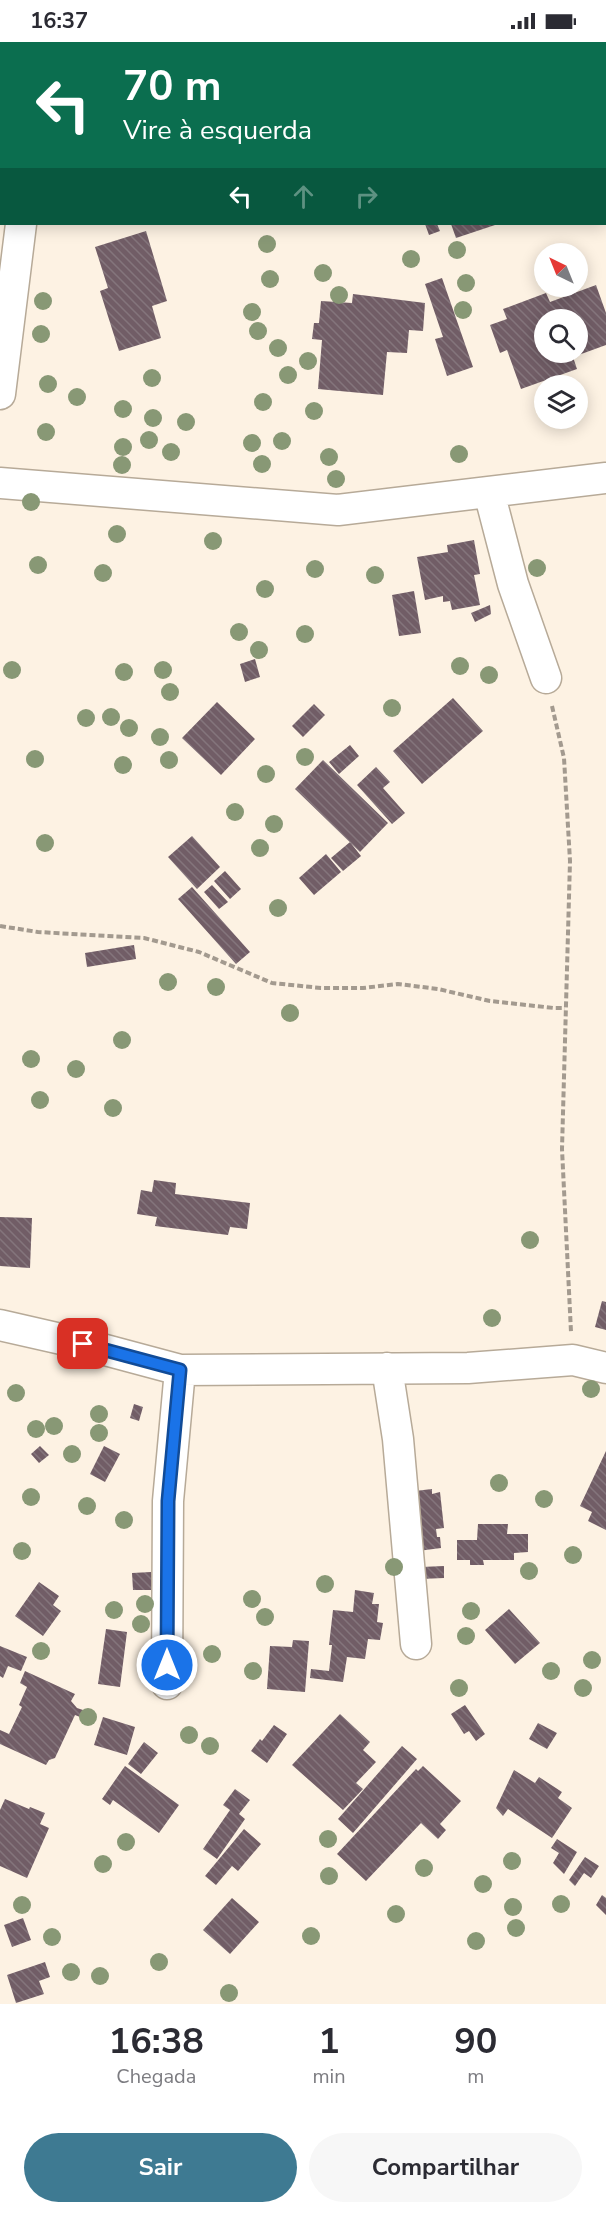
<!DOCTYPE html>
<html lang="pt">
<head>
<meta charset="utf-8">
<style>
	body { margin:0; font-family:"Nunito Sans",sans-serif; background:#f7f7f7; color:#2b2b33; height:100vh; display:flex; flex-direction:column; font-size:22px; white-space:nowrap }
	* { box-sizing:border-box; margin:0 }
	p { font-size:20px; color:#7c7c81 }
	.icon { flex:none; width:33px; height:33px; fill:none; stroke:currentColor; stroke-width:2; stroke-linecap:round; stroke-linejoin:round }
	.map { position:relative; height:1962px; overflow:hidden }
	.sheet { display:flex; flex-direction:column; background:#fff; flex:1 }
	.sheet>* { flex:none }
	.guide { position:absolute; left:0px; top:0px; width:606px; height:183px; box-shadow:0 3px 15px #0003; background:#0b6e4f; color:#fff; overflow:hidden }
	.needle { width:39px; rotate:317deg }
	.controls { position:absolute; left:534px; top:201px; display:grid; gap:12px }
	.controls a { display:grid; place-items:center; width:54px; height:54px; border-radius:50%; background:#fff; box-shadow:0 3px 15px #0003; font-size:30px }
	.pin { position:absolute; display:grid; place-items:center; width:51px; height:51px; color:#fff; margin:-26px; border-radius:12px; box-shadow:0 3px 9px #0006 }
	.me { position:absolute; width:66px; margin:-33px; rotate:0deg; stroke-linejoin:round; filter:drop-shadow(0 0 4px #0008) }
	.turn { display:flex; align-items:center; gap:21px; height:126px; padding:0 24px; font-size:27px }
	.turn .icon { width:78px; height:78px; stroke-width:2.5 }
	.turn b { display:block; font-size:42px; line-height:51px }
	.lanes { display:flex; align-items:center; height:57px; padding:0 24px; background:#0003; justify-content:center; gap:30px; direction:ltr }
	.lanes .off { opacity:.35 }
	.eta { display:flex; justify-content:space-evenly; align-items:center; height:102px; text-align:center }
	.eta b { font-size:36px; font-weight:700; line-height:42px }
	.action { display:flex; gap:12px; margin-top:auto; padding:12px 24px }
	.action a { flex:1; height:69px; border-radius:36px; background:#3e7a92; color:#fff; font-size:24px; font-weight:700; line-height:69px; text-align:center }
	.action a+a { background:#f7f7f7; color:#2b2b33 }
	.status { display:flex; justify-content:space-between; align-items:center; height:42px; padding:0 30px; background:#fff; direction:ltr }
	.status svg { height:16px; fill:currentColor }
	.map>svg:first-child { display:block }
	.building { fill:url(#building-back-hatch); fill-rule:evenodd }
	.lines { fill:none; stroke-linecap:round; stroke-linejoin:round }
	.minor-casing { stroke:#b7aa98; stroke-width:33 }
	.path { stroke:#a39a8f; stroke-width:4; stroke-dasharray:6 3; stroke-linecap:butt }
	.minor { stroke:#fff; stroke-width:30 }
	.tree { fill:#889875 }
	.route-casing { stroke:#114b97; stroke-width:15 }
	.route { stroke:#1a73e8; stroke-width:10 }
</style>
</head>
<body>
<div class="status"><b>16:37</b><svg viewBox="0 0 49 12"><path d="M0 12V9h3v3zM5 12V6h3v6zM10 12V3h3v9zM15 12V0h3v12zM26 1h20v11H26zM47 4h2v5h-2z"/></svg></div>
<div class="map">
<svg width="606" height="1962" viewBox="0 0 606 1962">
	<defs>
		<pattern id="building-back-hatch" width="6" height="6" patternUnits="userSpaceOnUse" patternTransform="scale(1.5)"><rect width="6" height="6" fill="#715d66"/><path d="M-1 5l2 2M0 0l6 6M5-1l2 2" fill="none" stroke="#84757c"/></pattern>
	</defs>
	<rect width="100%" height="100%" fill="#fdf2e3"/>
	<path class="building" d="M425 182H437L440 189 429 193Z
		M451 182H498L456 196Z
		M146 189 167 259 152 264 161 296 119 309 100 249 108 246 95 205Z
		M442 236 473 325 447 334 435 297 443 295 425 242Z
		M596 243 606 271V303L573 315 577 327 521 347 507 308 500 311 490 283 507 277 503 267 546 251 550 260ZM544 278H578V310H544Z
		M353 252 425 261 423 289 409 288 407 311 387 310 383 353 318 347 322 298 312 297 314 281H319L321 259 352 261Z
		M474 498 480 532 474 533 480 563 452 568 450 559 443 560V554L425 558 417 515 448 510 447 503Z
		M414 549 421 591 399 594 392 553Z
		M490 563 491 572 475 580 471 571Z
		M255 617 260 635 245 640 240 622Z
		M453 656 483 689 422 742 393 709Z
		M217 660 255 697 221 733 182 696Z
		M314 662 325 673 303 695 292 684Z
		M350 703 359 714 339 732 329 720Z
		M323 718 388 781 360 810 295 747Z
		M376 725 390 740 383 746 405 771 392 782 357 743Z
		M192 794 220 825 197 847 168 815Z
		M350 800 361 814 343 829 331 816Z
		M326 812 341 830 314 853 299 836Z
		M225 829 241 847 230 857 214 839Z
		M212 843 228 860 219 867 204 850Z
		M192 845 250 910 236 922 178 857Z
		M134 903 136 917 87 925 85 911Z
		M154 1138 176 1141 175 1152 250 1161 247 1187 230 1185 228 1193 155 1184 157 1175 137 1172 141 1148 152 1150Z
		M0 1175 32 1176 30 1226 0 1224Z
		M602 1259 606 1260V1288L595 1285Z
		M134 1362 143 1365 139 1379 130 1376Z
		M40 1404 49 1413 39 1421 31 1412Z
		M104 1404 120 1412 105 1440 90 1432Z
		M606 1409V1488L588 1479 592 1470 580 1464Z
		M432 1447V1452L440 1450 444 1486 436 1487 437 1495H440L441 1506 418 1509 415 1449Z
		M478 1482H508L507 1492H528V1510L514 1511V1518H483L484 1523H470V1518H457V1498H477Z
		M444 1524V1536L421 1537V1525Z
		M151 1530 152 1548H133L132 1531Z
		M39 1540 59 1554 53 1563 61 1569 43 1594 15 1574Z
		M355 1548 374 1551 372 1562H379L377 1580 383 1581 380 1598 368 1597 365 1617 347 1615 343 1640 310 1636 311 1627 329 1629 332 1603H329L333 1568 353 1570Z
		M509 1567 540 1601 515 1622 485 1588Z
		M106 1587 127 1590 120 1645 98 1642Z
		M293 1598 309 1599 305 1650 267 1647 270 1604 292 1605Z
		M0 1604 27 1615 21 1629 8 1624 3 1636 0 1634Z
		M25 1629 75 1652 71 1659 77 1666 83 1668 80 1675 75 1673 55 1716 49 1718 46 1723 0 1702V1688L9 1692 22 1665 19 1663 27 1645 20 1641Z
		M465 1663 485 1692 476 1699 469 1689 464 1692 451 1672Z
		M340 1672 370 1700 363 1708 376 1720 356 1741 363 1747 343 1768 292 1723Z
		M103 1675 135 1685 127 1713 94 1703Z
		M538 1681 557 1691 547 1707 529 1697Z
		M274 1683 287 1692 267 1721 251 1709 260 1697 262 1699Z
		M144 1700 158 1711 141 1732 128 1722Z
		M402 1704 417 1717 353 1791 338 1777Z
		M125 1724 179 1763 159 1791 113 1758 110 1763 102 1757Z
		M423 1724 461 1759 440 1782 446 1788 438 1797 421 1781 366 1839 337 1812 416 1727 418 1729Z
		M514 1728 535 1741 539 1735 562 1750 558 1756 572 1766 552 1796 508 1767 503 1774 496 1766Z
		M235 1747 250 1758 239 1772 245 1777 217 1817 203 1807 230 1768 223 1763Z
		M5 1757 29 1767 30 1765 45 1771 40 1782 49 1786 27 1836 0 1824V1768Z
		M244 1787 261 1802 238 1829 232 1824 216 1843 205 1834Z
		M557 1797 577 1810 564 1832 553 1821 559 1811 551 1806Z
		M585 1815 599 1824 591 1836 584 1831 575 1844 569 1838Z
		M602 1853 606 1856V1873L596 1863Z
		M232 1856 259 1880 230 1912 203 1888Z
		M23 1876 31 1898 12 1905 4 1883Z
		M45 1920 50 1935 39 1939 44 1952 16 1961 7 1933Z"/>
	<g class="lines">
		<defs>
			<path id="minor" d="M51 2 53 0
				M0 352 21 182
				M0 441 338 468 606 436
				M489 450 513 542 546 636
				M0 1283 83 1302 180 1328 468 1326 573 1318 606 1326
				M387 1326 398 1397 416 1602
				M167 1642 168 1459 180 1328"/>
		</defs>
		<use href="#minor" class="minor-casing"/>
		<path class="path" d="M552 664 564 716 570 819 562 1107 571 1290
			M0 884 38 890 144 896 199 910 272 941 321 946H363L398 942 438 947 490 959 554 966H565"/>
		<use href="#minor" class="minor"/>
	</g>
	<g class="tree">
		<circle cx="267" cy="202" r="9"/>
		<circle cx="457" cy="208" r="9"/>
		<circle cx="411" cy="217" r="9"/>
		<circle cx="323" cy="231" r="9"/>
		<circle cx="270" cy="237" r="9"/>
		<circle cx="466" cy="241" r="9"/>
		<circle cx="339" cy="253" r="9"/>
		<circle cx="43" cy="259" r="9"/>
		<circle cx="463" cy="268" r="9"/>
		<circle cx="252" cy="270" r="9"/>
		<circle cx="258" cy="289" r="9"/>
		<circle cx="41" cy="292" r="9"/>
		<circle cx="278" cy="306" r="9"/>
		<circle cx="308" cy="319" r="9"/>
		<circle cx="288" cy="333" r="9"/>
		<circle cx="152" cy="336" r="9"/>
		<circle cx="48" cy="342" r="9"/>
		<circle cx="77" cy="355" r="9"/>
		<circle cx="263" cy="360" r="9"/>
		<circle cx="123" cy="367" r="9"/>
		<circle cx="314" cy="369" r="9"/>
		<circle cx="153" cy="376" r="9"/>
		<circle cx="186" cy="380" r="9"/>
		<circle cx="46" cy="390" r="9"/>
		<circle cx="149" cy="398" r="9"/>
		<circle cx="282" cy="399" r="9"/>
		<circle cx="252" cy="401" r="9"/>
		<circle cx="123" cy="405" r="9"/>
		<circle cx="171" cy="410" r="9"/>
		<circle cx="459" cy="412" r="9"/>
		<circle cx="329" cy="415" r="9"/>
		<circle cx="262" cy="422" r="9"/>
		<circle cx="122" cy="423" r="9"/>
		<circle cx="336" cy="437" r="9"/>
		<circle cx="31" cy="460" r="9"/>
		<circle cx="117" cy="492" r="9"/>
		<circle cx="213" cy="499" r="9"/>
		<circle cx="38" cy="523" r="9"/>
		<circle cx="537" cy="526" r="9"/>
		<circle cx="315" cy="527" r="9"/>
		<circle cx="103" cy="531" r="9"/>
		<circle cx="375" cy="533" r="9"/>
		<circle cx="265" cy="547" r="9"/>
		<circle cx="239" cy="590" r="9"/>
		<circle cx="305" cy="592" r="9"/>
		<circle cx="259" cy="608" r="9"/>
		<circle cx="460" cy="624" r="9"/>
		<circle cx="12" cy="628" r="9"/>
		<circle cx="163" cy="628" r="9"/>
		<circle cx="124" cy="630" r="9"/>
		<circle cx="489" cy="633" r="9"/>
		<circle cx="170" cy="650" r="9"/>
		<circle cx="392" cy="666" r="9"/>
		<circle cx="111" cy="675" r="9"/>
		<circle cx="86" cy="676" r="9"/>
		<circle cx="129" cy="686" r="9"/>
		<circle cx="160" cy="695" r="9"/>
		<circle cx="305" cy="715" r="9"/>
		<circle cx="35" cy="717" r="9"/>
		<circle cx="169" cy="718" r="9"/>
		<circle cx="123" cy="723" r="9"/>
		<circle cx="266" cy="732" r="9"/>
		<circle cx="235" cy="770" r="9"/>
		<circle cx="274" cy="782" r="9"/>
		<circle cx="45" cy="801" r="9"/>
		<circle cx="260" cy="806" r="9"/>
		<circle cx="278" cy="866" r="9"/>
		<circle cx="168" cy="940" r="9"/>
		<circle cx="216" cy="945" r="9"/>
		<circle cx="290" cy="971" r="9"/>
		<circle cx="122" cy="998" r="9"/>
		<circle cx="31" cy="1017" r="9"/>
		<circle cx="76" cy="1027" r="9"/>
		<circle cx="40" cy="1058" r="9"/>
		<circle cx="113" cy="1066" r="9"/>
		<circle cx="530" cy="1198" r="9"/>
		<circle cx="492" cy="1276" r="9"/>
		<circle cx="591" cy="1347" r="9"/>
		<circle cx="16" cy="1351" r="9"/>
		<circle cx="99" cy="1372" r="9"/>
		<circle cx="54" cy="1384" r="9"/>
		<circle cx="36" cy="1387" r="9"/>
		<circle cx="99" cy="1391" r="9"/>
		<circle cx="72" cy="1412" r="9"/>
		<circle cx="499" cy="1441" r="9"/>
		<circle cx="31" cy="1455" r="9"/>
		<circle cx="544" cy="1457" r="9"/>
		<circle cx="87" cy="1464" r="9"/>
		<circle cx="124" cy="1478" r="9"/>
		<circle cx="22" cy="1509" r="9"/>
		<circle cx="573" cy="1513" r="9"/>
		<circle cx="394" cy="1525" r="9"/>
		<circle cx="529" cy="1529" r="9"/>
		<circle cx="325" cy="1542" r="9"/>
		<circle cx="252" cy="1557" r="9"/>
		<circle cx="145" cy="1562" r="9"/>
		<circle cx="114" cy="1568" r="9"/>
		<circle cx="471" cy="1569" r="9"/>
		<circle cx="265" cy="1575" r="9"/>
		<circle cx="141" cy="1582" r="9"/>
		<circle cx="466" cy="1594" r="9"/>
		<circle cx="41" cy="1609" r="9"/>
		<circle cx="212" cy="1612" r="9"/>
		<circle cx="592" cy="1618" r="9"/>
		<circle cx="253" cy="1629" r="9"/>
		<circle cx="551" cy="1629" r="9"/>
		<circle cx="459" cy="1646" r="9"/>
		<circle cx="583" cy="1646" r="9"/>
		<circle cx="88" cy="1675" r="9"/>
		<circle cx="189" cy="1693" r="9"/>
		<circle cx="210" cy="1704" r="9"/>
		<circle cx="328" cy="1797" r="9"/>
		<circle cx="126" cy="1800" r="9"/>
		<circle cx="512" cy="1819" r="9"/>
		<circle cx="103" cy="1822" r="9"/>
		<circle cx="424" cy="1826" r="9"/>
		<circle cx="329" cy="1834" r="9"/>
		<circle cx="483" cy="1842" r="9"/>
		<circle cx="561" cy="1862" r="9"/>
		<circle cx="22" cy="1863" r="9"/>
		<circle cx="513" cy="1865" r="9"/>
		<circle cx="396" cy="1872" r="9"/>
		<circle cx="516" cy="1886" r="9"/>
		<circle cx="311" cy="1894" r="9"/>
		<circle cx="52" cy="1895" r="9"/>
		<circle cx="476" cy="1899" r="9"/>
		<circle cx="159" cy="1920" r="9"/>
		<circle cx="71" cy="1930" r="9"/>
		<circle cx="100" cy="1934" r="9"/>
		<circle cx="229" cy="1951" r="9"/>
	</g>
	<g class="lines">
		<defs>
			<path id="route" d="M83 1302 180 1328 168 1459 167 1623"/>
		</defs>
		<use href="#route" class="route-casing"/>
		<use href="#route" class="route"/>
	</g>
</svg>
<div class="controls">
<a><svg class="needle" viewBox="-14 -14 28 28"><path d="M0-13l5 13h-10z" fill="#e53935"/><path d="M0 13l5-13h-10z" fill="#7c7c81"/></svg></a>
<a><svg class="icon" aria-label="search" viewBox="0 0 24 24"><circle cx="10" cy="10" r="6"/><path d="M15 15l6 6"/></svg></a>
<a><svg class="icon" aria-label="layers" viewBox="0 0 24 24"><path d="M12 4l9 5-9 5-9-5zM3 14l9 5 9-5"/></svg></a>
</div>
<div class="pin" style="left:83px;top:1302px;background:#d93025"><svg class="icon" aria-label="arrive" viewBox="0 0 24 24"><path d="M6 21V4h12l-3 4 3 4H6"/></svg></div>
<svg class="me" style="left:167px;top:1623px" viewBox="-20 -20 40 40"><circle r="17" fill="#1a73e8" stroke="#fff" stroke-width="3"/><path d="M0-11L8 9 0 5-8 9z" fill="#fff"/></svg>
<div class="guide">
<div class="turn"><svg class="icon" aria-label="left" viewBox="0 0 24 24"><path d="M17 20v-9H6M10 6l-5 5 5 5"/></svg><div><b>70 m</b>Vire à esquerda</div></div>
<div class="lanes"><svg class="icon" aria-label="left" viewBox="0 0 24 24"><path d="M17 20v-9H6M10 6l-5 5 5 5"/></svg><svg class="icon off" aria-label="ahead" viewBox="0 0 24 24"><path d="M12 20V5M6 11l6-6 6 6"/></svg><svg class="icon off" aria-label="right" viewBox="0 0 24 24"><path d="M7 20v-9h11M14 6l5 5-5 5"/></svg></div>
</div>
</div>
<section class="sheet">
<div class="eta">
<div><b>16:38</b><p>Chegada</p></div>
<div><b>1</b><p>min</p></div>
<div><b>90</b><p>m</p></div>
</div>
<div class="action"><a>Sair</a><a>Compartilhar</a></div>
</section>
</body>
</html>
